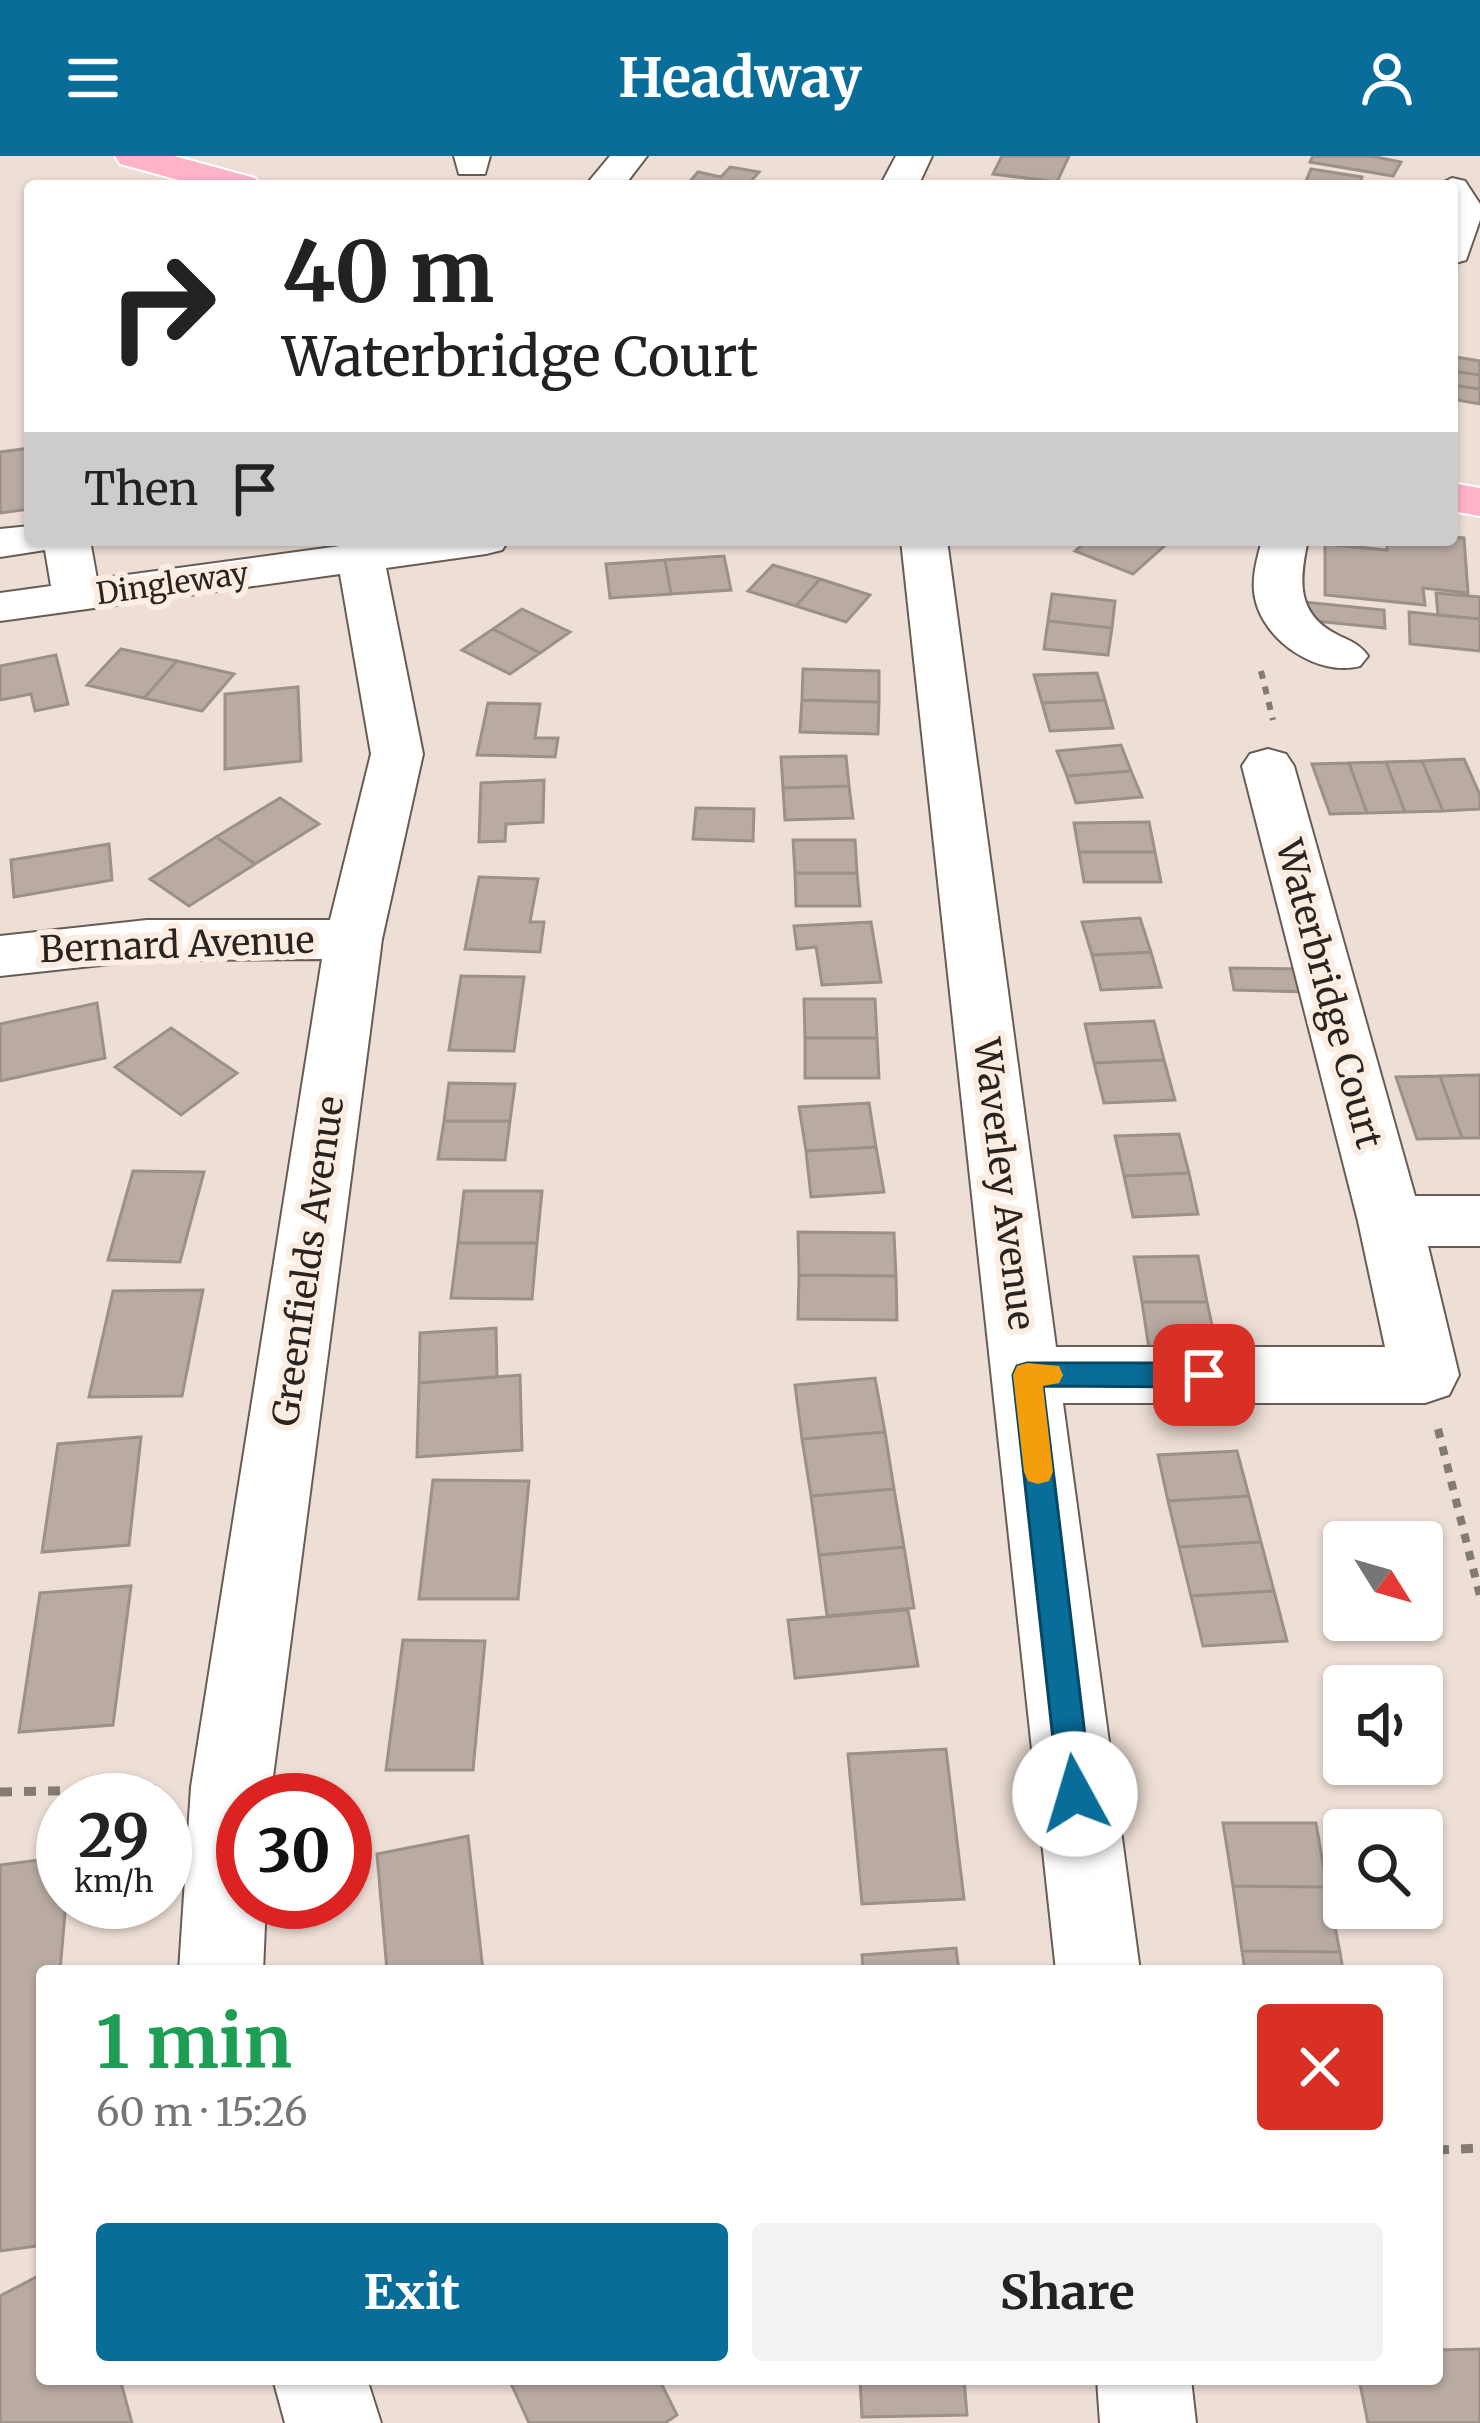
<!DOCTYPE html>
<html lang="en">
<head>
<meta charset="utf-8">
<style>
	body { margin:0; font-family:Merriweather,serif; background:#f2f2f2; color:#222; height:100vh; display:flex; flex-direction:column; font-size:45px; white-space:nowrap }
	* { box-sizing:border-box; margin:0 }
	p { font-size:39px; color:#767676 }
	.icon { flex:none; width:66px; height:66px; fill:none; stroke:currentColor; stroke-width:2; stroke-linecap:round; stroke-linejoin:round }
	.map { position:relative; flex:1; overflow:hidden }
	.side { position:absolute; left:36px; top:1809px; width:1407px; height:420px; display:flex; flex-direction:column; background:#fff; border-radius:12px; box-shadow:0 3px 9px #0004 }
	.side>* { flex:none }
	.banner { position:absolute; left:24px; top:24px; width:1434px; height:366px; border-radius:12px; box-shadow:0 3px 9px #0004; background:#fff; color:#222; overflow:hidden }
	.needle { width:78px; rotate:127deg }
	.tools { position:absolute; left:1323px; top:1365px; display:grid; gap:24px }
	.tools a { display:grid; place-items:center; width:120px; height:120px; border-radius:12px; background:#fff; box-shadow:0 3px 9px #0004; font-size:60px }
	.speed { position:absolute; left:36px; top:1617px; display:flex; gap:24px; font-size:60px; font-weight:700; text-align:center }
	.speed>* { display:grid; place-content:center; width:156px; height:156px; border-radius:50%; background:#fff; box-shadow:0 3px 9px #0004; line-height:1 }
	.speed small { font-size:30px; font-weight:400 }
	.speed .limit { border:18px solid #d22; background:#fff; color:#111 }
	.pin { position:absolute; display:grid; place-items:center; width:102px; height:102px; color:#fff; margin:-51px; border-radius:24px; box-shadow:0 6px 18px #0006 }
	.me { position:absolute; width:132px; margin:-66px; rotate:354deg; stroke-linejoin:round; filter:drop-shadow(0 0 9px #0008) }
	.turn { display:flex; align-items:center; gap:42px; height:252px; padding:0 60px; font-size:54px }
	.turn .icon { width:156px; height:156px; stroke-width:2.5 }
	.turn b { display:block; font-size:84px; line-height:102px }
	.then { display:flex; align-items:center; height:114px; padding:0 60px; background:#0003; gap:24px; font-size:45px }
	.round { display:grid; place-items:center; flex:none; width:126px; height:126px; border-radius:12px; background:#f2f2f2 }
	.summary { display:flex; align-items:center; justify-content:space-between; height:204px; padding:0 60px }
	h1 { font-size:72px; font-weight:700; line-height:90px; color:#1e9e55 }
	.button { display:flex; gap:24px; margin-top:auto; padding:24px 60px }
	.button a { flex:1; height:138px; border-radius:12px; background:#096d9a; color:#fff; font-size:48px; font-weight:700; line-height:138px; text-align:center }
	.button a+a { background:#f2f2f2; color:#222 }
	header { display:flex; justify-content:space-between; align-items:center; height:156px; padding:0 60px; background:#096d9a; color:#fff; font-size:54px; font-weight:700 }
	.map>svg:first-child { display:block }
	.building { fill:#b9aba2; stroke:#9d9087; stroke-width:3 }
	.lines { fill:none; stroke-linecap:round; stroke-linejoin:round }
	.minor-casing { stroke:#685c54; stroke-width:4 }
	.highway-casing { stroke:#fff; stroke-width:4 }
	.path-far2 { stroke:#847a74; stroke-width:6; stroke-dasharray:8 8; stroke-linecap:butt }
	.path-far1 { stroke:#847a74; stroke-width:8; stroke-dasharray:9 9; stroke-linecap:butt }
	.path { stroke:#847a74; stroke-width:9; stroke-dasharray:12 12; stroke-linecap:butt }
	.minor { fill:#fff; fill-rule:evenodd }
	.highway { fill:#feb3c8; fill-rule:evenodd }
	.route { fill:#096d9a; stroke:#064764; stroke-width:3 }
	.slow { fill:#f59e0b }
	.labels { text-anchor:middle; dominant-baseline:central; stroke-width:12; stroke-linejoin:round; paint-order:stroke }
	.far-street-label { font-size:30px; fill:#292420; stroke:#fcede3 }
	.street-label { font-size:36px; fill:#292420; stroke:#fcede3 }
</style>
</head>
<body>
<header><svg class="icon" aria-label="menu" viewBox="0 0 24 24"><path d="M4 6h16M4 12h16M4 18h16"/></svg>Headway<svg class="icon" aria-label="person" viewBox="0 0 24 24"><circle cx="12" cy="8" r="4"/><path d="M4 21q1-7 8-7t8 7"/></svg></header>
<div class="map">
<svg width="1480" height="2267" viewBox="0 0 1480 2267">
	<rect width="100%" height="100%" fill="#eedfd6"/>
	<path class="building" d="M1002 0H1069L1057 26 993 18Z
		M1313 0H1371L1401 6 1393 20 1310 6Z
		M730 11 759 16 747 30H686L698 16 721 21Z
		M1311 13 1362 21 1359 30H1304Z
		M1456 201 1480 205V219L1453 215Z
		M1453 215 1480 219V233L1452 229Z
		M1452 229 1480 233V248L1452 243Z
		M30 292V353L0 357V296Z
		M1452 381 1464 382 1468 437 1423 432 1425 449 1325 439V388L1387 394V384Z
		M1088 384H1171L1133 418 1075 395Z
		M724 400 731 434 671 438 665 404Z
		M665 404 671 438 610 442 606 408Z
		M773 409 820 423 796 450 748 435Z
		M820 423 870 439 846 466 796 450Z
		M1436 437 1480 441V463L1438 459Z
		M1052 438 1115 445 1112 472 1048 465Z
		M1304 446 1384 454 1385 472 1304 464Z
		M522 453 570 476 540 497 493 473Z
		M1409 456 1480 463V495L1410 488Z
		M1048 465 1112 472 1108 499 1044 493Z
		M493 473 540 497 510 518 462 494Z
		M121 493 177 505 144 542 87 529Z
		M56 499 68 548 35 555 31 538 0 544V510Z
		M177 505 234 518 202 555 144 542Z
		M803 513 879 515V546L802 544Z
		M1097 517 1105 544 1042 547 1034 519Z
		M298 531 301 605 225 613V538Z
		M802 544 879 546 878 578 800 576Z
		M1105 544 1113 572 1050 575 1042 547Z
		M488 547 540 548 535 582H558L555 601 477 599Z
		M1121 589 1131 615 1067 620 1057 595Z
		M846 600 849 630 783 632 781 601Z
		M1464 603 1480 639V653L1443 655 1422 605Z
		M1422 605 1443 655 1405 656 1386 606Z
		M1386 606 1405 656 1367 657 1349 607Z
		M1349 607 1367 657 1330 658 1312 608Z
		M1131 615 1142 641 1076 647 1067 620Z
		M544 624 543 666 506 668 505 685 479 686 481 627Z
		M849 630 853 662 785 664 783 632Z
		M280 642 319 668 255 708 216 681Z
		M696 652 754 653 753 685 693 683Z
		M1149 666 1155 696H1079L1074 667Z
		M216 681 255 708 189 750 150 723Z
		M793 684H855L857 717H795Z
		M109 688 112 724 14 741 11 704Z
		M1079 696H1155L1161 726H1084Z
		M795 717H857L860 750H796Z
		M479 721 538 723 530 766H544L540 796 465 793Z
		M1140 762 1151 796 1092 799 1082 766Z
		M871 766 881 826 822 829 816 791 797 793 794 770Z
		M1151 796 1161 831 1101 834 1092 799Z
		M1230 812 1300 813 1305 836 1234 834Z
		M461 820 524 821 514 895 449 894Z
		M804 843H875L877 882H805Z
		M97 847 105 902 0 925V868Z
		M1154 865 1164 904 1094 907 1085 868Z
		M171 872 237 917 181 959 115 911Z
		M805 882H877L879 922H805Z
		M1164 904 1175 944 1104 947 1094 907Z
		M1480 919V982H1462L1440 920Z
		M1440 920 1462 982 1417 983 1396 921Z
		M449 927 515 928 510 965H444Z
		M869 947 876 991 806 995 799 951Z
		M444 965H510L505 1004 438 1003Z
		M1179 978 1189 1017 1124 1020 1115 980Z
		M876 991 884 1036 811 1041 806 995Z
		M133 1015 204 1016 180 1106 108 1104Z
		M1189 1017 1198 1058 1133 1061 1124 1020Z
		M464 1035H542L537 1087H458Z
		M798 1076 894 1077 896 1120 799 1119Z
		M458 1087H537L532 1143 451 1142Z
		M1198 1100 1207 1146H1142L1134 1101Z
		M799 1119 896 1120 897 1164 798 1163Z
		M203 1134 182 1240 89 1241 113 1135Z
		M1142 1146H1207L1217 1192 1149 1193Z
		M496 1172 497 1221 419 1227 420 1177Z
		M520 1219 522 1294 417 1301 419 1227Z
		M875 1222 885 1276 802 1283 795 1229Z
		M885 1276 894 1333 811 1340 802 1283Z
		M141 1281 129 1389 42 1396 58 1288Z
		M1237 1295 1249 1340 1168 1345 1158 1299Z
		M433 1324 529 1325 518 1443H419Z
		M894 1333 904 1391 819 1399 811 1340Z
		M1249 1340 1261 1386 1179 1391 1168 1345Z
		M1261 1386 1274 1435 1191 1440 1179 1391Z
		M904 1391 914 1452 827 1460 819 1399Z
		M131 1430 113 1569 19 1576 40 1437Z
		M1274 1435 1287 1485 1203 1490 1191 1440Z
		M908 1454 918 1510 795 1522 788 1464Z
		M403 1484 485 1485 473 1614H386Z
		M946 1593 964 1743 862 1748 848 1598Z
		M1223 1667H1316L1327 1731 1233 1730Z
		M468 1680 483 1815H387L377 1698Z
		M63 1701 66 1746 60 1815H42V2027L37 2090 0 2095V1709Z
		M1233 1730 1327 1731 1340 1796 1242 1795Z
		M956 1792 959 1815H863L862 1799Z
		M1242 1795 1340 1796 1343 1815H1245Z
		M42 2118V2223H120L132 2267H0V2140Z
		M1480 2193V2267H1368L1359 2223H1437V2194Z
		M509 2223H659L677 2259 665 2267H529Z
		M860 2223H964L967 2259 862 2261Z"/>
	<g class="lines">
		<defs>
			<path id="minor" d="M454 0H490L485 18H459Z
				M610 0H647L624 30H585Z
				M896 0H932L918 30H880Z
				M1452 22 1465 25 1480 48V64L1466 104 1452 108V30H1436Z
				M30 370V384H90L97 423 384 384H509L502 394 486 398 386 412 423 598 382 783 270 1644H243V1746H266L263 1815H179L191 1631 322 803 147 804 0 820V780L147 764H330L371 598 340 418 0 465V437L51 430 45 394 0 401V373Z
				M901 384H947L1056 1191H1385L1358 1065 1242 610 1250 598 1268 593 1286 598 1294 610 1415 1040H1480V1090H1428L1459 1219 1449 1239 1425 1247H1063L1140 1815H1056Z
				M1262 384H1308C1299 424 1296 457 1336 478 1349 485 1359 487 1368 500L1360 510C1319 521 1264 486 1255 442 1251 423 1257 403 1262 384Z
				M273 2223H367L381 2267H285Z
				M1097 2223H1191L1196 2267H1100Z"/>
			<path id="highway" d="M115 0H174L255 22 261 30H201L120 8Z
				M1452 327 1480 332V360L1452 355Z"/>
		</defs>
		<use href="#minor" class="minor-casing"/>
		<use href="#highway" class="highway-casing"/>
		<path class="path-far2" d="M1261 515 1273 564"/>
		<path class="path-far1" d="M1438 1273 1480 1440"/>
		<path class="path" d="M0 1636 158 1633
			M1437 1994 1480 1992"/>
		<use href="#minor" class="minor"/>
		<use href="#highway" class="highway"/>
	</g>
	<path class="route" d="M1027 1207H1204L1214 1211 1218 1219 1214 1227 1204 1231 1043 1230 1092 1638 1087 1649 1075 1654 1064 1649 1059 1638 1013 1219 1017 1210Z"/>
	<path class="slow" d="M1027 1207 1059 1210 1063 1219 1059 1227 1043 1230 1053 1316 1049 1325 1038 1328 1028 1325 1024 1316 1013 1219 1017 1210Z"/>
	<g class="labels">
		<g class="far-street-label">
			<text transform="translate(172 427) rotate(-8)">Dingleway</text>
		</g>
		<g class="street-label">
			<text transform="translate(177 789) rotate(-2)">Bernard Avenue</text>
			<text transform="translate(1329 838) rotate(75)">Waterbridge Court</text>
			<text transform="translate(1004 1028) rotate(83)">Waverley Avenue</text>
			<text transform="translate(308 1105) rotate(-82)">Greenfields Avenue</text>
		</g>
	</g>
</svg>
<div class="tools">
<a><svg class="needle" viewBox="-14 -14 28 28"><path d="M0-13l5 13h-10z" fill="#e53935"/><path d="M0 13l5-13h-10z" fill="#767676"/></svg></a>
<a><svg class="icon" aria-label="sound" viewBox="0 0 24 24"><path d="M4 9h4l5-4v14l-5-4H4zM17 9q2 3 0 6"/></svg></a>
<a><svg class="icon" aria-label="search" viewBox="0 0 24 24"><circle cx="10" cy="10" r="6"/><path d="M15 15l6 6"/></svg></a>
</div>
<div class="speed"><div>29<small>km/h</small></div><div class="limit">30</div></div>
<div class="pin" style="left:1204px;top:1219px;background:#d93025"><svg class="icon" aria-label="arrive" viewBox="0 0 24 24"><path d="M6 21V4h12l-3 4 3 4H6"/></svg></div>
<svg class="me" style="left:1075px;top:1638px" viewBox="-20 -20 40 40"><circle r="19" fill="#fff"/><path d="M0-13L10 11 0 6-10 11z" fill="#096d9a"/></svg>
<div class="banner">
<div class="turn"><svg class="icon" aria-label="right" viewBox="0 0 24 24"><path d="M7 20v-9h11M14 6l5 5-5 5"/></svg><div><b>40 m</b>Waterbridge Court</div></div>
<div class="then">Then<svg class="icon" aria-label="arrive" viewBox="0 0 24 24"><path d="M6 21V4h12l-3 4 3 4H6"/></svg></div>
</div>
<section class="side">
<div class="summary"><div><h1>1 min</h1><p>60 m · 15:26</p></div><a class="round" style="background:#d93025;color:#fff"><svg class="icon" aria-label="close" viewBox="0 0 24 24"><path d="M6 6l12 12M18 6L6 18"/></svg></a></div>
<div class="button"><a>Exit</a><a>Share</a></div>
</section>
</div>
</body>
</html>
